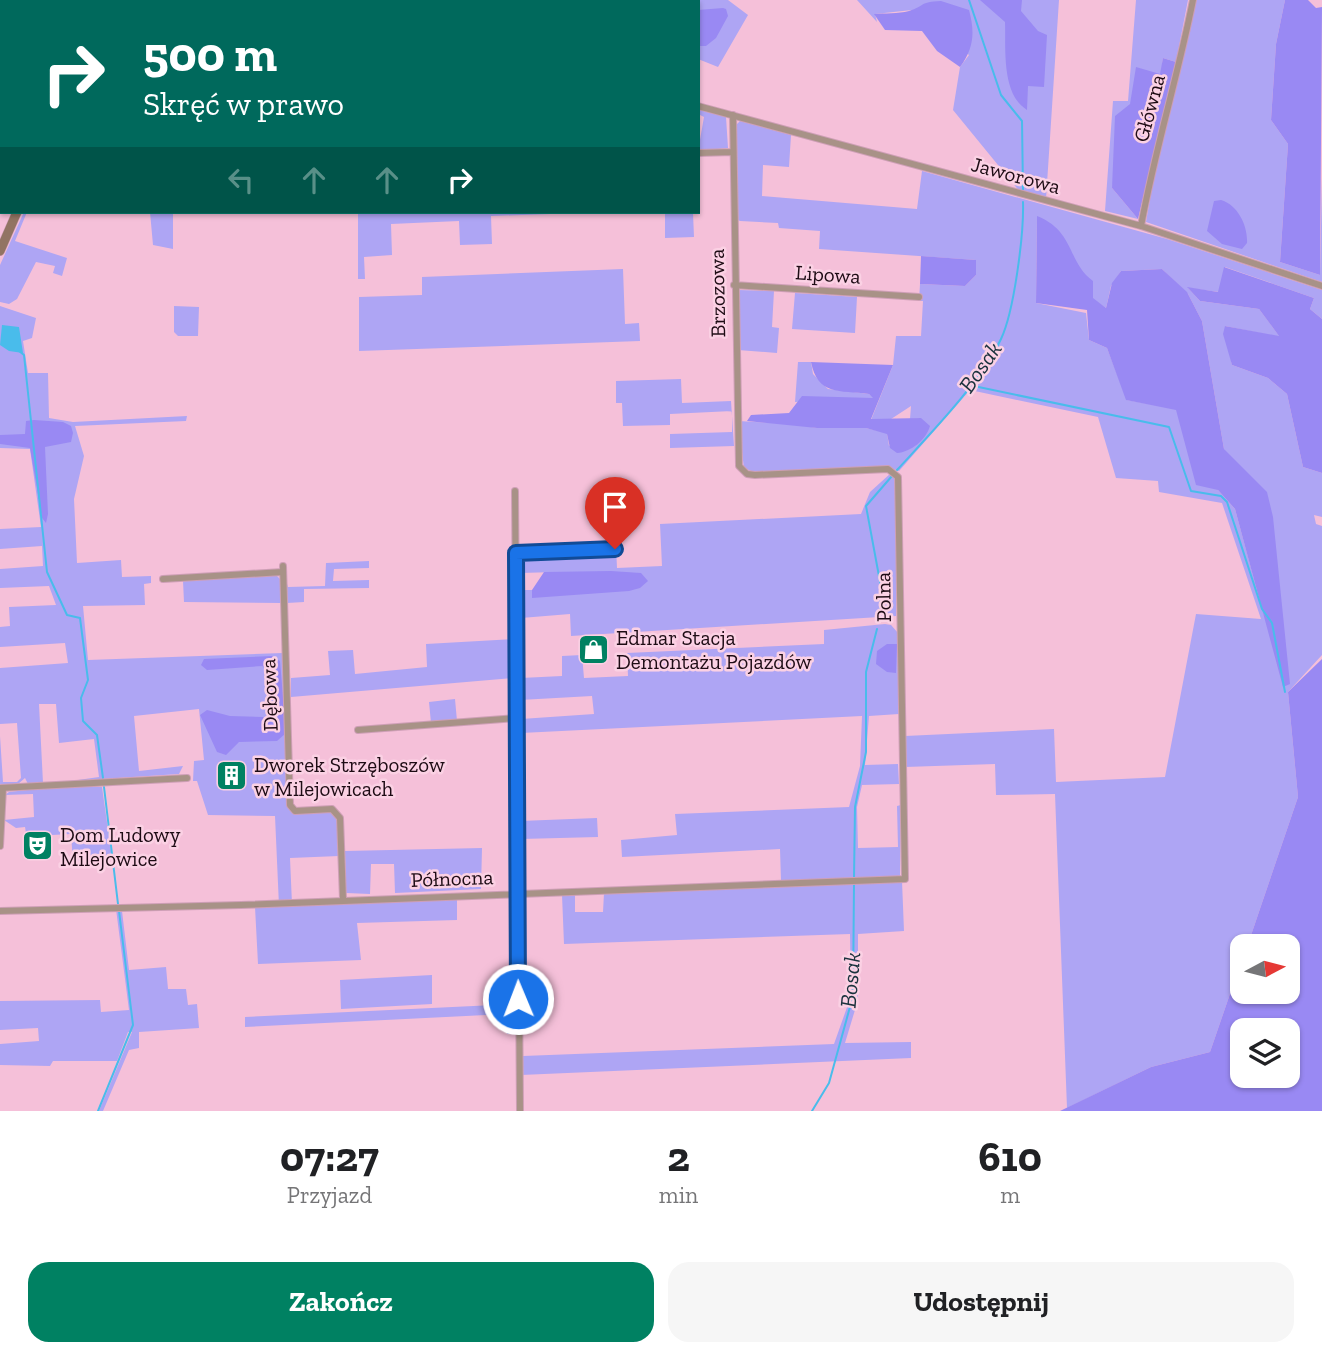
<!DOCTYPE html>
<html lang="pl">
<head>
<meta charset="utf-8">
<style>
	body { margin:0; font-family:"Zilla Slab",serif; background:#f6f6f6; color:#202124; height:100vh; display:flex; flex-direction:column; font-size:26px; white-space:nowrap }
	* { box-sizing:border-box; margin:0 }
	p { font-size:23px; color:#757577 }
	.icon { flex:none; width:38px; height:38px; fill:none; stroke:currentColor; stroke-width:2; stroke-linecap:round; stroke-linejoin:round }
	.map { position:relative; height:1111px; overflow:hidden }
	.sheet { display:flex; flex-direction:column; background:#fff; flex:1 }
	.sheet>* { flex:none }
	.guide { position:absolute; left:0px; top:0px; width:700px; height:214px; box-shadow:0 2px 5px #0004; background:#00695c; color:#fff; overflow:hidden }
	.needle { width:46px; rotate:83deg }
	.controls { position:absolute; left:1230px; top:934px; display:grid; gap:14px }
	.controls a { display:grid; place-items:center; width:70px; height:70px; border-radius:14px; background:#fff; box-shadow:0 2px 5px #0004; font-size:35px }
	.pin { position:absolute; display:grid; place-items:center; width:60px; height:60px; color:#fff; margin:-72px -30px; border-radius:50% 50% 50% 0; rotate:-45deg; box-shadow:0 0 7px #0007 }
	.pin .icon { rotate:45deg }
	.me { position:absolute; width:77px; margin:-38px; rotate:359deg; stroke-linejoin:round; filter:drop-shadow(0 0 5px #0008) }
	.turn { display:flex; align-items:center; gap:24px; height:147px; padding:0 28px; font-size:32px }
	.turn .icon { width:91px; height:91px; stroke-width:2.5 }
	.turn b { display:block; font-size:49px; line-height:60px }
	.lanes { display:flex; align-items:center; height:66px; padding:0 28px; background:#0003; justify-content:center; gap:35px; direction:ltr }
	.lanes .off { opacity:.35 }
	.eta { display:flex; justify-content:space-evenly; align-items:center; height:119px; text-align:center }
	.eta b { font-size:42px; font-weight:700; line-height:49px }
	.cta { display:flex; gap:14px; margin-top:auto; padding:14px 28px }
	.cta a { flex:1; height:80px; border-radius:21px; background:#008162; color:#fff; font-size:28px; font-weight:700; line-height:80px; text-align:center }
	.cta a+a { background:#f6f6f6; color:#202124 }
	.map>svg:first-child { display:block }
	.green { fill:#aea5f4; fill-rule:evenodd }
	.forest { fill:#9989f3; fill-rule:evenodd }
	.water { fill:#49bceb }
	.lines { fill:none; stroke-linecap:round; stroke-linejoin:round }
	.stream { stroke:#49bceb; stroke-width:2 }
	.minor-casing { stroke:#ce9fb6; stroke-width:8 }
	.secondary-casing { stroke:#ce9fb6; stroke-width:10 }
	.minor { stroke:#a89287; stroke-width:6 }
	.secondary { stroke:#927463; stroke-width:9 }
	.route-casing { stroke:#114b97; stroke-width:18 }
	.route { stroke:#1a73e8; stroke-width:12 }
	.labels { text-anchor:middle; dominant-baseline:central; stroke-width:5; stroke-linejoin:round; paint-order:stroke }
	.street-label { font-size:21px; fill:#1d0b14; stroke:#fbd1e4 }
	.poi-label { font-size:21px; fill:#1d0b14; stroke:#fbd1e4; text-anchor:start }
	.water-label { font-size:23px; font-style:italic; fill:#1a323d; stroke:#fbd1e4 }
</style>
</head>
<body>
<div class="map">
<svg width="1322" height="1111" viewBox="0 0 1322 1111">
	<rect width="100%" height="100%" fill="#f5c0d9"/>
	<path class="green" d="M681 0H728L748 15 718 67 698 59V2Z
		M857 0H1059L1046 199 1020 192 953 110 960 67 969 55 912 10 875 14 877 22Z
		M1136 0H1188L1176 62 1163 58 1161 75 1130 104 1112 188 1138 219 1105 211 1113 101H1128Z
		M1196 0H1285L1276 44 1271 120 1288 144 1280 262 1320 275 1322 178V282L1146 222 1159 146Z
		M698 109 726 117 728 148 698 151 704 117 698 114Z
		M740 121 791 135 789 167 763 165 762 196 917 209 922 171 1167 239 1322 290V319L1310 309 1314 298 1225 267 1219 292 1188 288 1200 301 1259 309 1280 337 1225 326 1232 365 1268 378 1287 394 1303 467 1322 473V517L1314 515 1316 524 1322 526V655L1288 692 1298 797 1247 947H1242V959L1210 1052 1151 1067 1067 1108 1055 794 996 795 995 764 905 767V736L1054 729 1056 782 1165 777 1196 614 1261 619 1222 503 1159 492 1158 481 1116 478 1098 417 970 390 899 471 887 467 756 473 744 468 738 421 794 424 817 428H866L887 433 889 446 921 418 910 419 911 406 888 421 871 420 893 365 896 336H921L923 301H919L920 284 965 286 976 275V260L819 249 820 231 779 228 778 223 740 221 736 219 735 126ZM1037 217C1061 244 1082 262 1091 298L1106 308 1111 286 1121 271 1162 269 1188 294 1202 321 1224 449 1265 619 1235 509 1218 490 1176 409 1127 400 1107 348 1089 340 1086 313 1036 303Z
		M24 212H27L15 241 67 258 62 276 53 273 55 266 36 262 17 299 9 304 0 302V265Z
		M150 212H173V249L153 245Z
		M358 212H607L491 216 492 244 460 245 459 221 391 224 392 255 364 257 365 279H358Z
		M693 213 694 237 665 238V214Z
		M623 269 625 324 639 323 640 341 359 351V297L422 295V277Z
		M738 290 774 291 772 327 779 328 777 353 738 350Z
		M795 293 857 297 855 333 792 329Z
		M0 306 36 318 32 338 23 341 28 373H48L49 418 73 422 187 416 186 421 75 426 84 456 74 499 77 563 121 560 122 577 151 576V583L144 584 145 605 83 606 88 660 283 653 287 805 294 813 332 812 338 821 339 856 290 858 292 904 457 898V920L357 923 361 960 258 964 255 907 279 906 275 816 208 815 197 781H193L194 761 204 760 199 709 134 716 139 771 183 766 179 774 71 781 99 777 94 739 59 743 56 704H39L43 783 28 784 25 778 18 784 0 785V736L3 782H17L21 778 17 723 0 724V668L68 663 65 643 0 647V627L10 626 9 607 56 605 49 586 0 588V569L43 566 42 546 0 549V529L41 527 30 449 0 448Z
		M174 306 199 307 198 336H178L174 332Z
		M798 362H811L813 374 828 389 869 394 874 398 795 402Z
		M681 379 682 403 731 401 734 446 670 448V434L732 432V411L670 414V425L623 426 622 403H616V381Z
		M891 473 897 481 896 616 571 636 570 614 521 618V590H555L556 572 520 573 521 551 616 546 617 568 662 566 660 524 861 514 870 492Z
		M369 561V568L334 569 333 581 369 580V588L304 589V602L287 603V584L288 587 325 586 326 563Z
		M276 575 280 579 282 603 184 602 183 581Z
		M885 624 891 625 898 633 899 714 869 716 865 765 898 764 899 784 862 785 857 807 858 848 898 847 897 806 901 805 900 876 781 881 780 849 622 857 621 840 677 835 675 814 849 807 860 766 862 716 521 733V719L594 714 592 696 520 700 521 678 562 676V656L582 655 584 678 628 676 627 653 824 644V630Z
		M513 639 514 678 291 697V678L330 675 328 651 353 650 355 674 427 667 426 644Z
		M455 699 457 721 431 723 429 702Z
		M62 786 102 787 112 858 73 862 71 834 33 836 34 851 27 852 26 837 33 836V833H26L25 827 16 828 4 820 34 817 33 794 5 795 9 792Z
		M597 818 598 837 521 839 520 821Z
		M482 848 481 889 395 893 394 864H371L370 894 346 893 345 851Z
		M902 881 904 931 858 934V1000L845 1043 911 1042V1058L521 1075 523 1056 834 1044 851 996 850 934 564 944 562 895H575V912H603L604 893Z
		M116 909 122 911 129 970 166 967 168 989H186L188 1005 197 1004 199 1028 139 1032V1048L129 1050 103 1111H99L132 1032H128L117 1061H53L50 1066 0 1065V1044L39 1041 38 1028 0 1030V1001L100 1000 101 1012 129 1010Z
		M432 975V1004L341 1009 340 980Z
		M516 1004V1033L507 1034 506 1014 245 1027V1017Z"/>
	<path class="forest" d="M980 0H1022L1021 11 1038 31 1047 35 1044 87 1028 86 1027 110C1001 94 1006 48 1005 22Z
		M1285 0H1308L1316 8 1322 7 1320 275 1280 262 1288 144 1271 120 1276 44Z
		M941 1 969 10C975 32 974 48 960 67L937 51 922 31 885 30 874 14C885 13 898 14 909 11 925 6 919 2 941 1Z
		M723 8 726 9 728 16 716 38 706 46H698V10Z
		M1163 58 1176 62 1138 219 1112 188 1115 116 1130 104 1136 67 1160 74Z
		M1221 200C1238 205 1248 226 1247 243L1242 249 1222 244 1207 231 1214 201Z
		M1037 216C1075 231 1067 262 1093 281V298L1106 308 1112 283 1121 271 1162 269 1187 292 1202 321 1224 449 1267 492 1273 517 1290 684 1283 687 1235 509 1218 490 1196 485 1176 410 1126 400 1107 348 1089 340 1087 310 1036 303Z
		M921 256 976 260V275L965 286 920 284Z
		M1224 267 1314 298 1310 309 1322 319V473L1303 467 1287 394 1268 378 1232 365 1223 334 1225 326 1279 336 1259 309 1200 301 1187 287 1218 292Z
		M811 362 893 365 871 419 921 418 930 426C926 440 911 452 897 453L890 448 887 434 866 428H817L747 421 751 415 789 413 802 396 873 398 869 394C839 390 818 396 811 362Z
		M34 420 63 422 71 426 73 433 71 442 45 447 48 514 46 523 42 518 30 448 0 444V435L25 434 26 421Z
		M611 571 641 573 648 581 640 588 629 591 532 598V590L544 572Z
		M887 644H897L896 673 887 672 876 664 877 651Z
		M272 656 280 661 286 733 277 741 239 742 226 755 217 752 200 715 207 710 230 716 263 717 276 725 268 670 262 666 207 670 201 665 204 659Z
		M1322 659V1111H1060L1151 1067 1210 1052 1242 959V992H1288V947H1247L1298 797 1288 692ZM1242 1031H1288V1076H1242Z"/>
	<path class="water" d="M2 325 19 327 23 353 9 351 0 345Z"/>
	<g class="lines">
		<path class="stream" d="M969 0 1001 95 1022 121 1023 190
			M19 351 24 355 47 572 67 615 80 618 88 680 81 698 83 721 97 735 103 778
			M969 385 1169 427 1191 491 1221 496 1227 502 1262 609 1272 623 1285 692
			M897 470C930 434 980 383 1001 339 1014 312 1024 234 1023 202
			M880 616 881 587 866 506 892 476
			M104 787 118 904
			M854 878 855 807 866 752V672L877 629
			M98 1111 133 1025 119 911
			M812 1111 829 1083 853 996 854 884"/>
		<defs>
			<path id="minor" d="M571 2 572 0
				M698 106 1141 226 1322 286
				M698 153 733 152
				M1141 226C1155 149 1178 76 1193 0
				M734 285 919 297
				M515 491 520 1111
				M516 553 615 549
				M283 566 290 805 295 811 332 809 340 818 343 899
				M163 579 283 572
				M358 730 516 718
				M0 788 187 778
				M0 846 3 788
				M0 911 241 905 905 879 898 477 888 469 755 475 747 474 739 466 733 115"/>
			<path id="secondary" d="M109 2 110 0
				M0 251 17 212"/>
		</defs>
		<use href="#minor" class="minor-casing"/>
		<use href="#secondary" class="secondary-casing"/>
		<use href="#minor" class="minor"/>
		<use href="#secondary" class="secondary"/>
	</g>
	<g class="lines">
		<defs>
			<path id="route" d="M518 999 516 553 615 549"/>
		</defs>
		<use href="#route" class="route-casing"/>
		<use href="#route" class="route"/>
	</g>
	<defs>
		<symbol id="shop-square" viewBox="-11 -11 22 22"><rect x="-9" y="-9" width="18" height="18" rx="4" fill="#008162" stroke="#fbd1e4"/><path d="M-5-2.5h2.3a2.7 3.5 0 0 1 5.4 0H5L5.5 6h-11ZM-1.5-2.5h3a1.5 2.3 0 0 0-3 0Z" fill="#fff"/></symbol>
		<symbol id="building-square" viewBox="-11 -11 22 22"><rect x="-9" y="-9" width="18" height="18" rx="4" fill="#008162" stroke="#fbd1e4"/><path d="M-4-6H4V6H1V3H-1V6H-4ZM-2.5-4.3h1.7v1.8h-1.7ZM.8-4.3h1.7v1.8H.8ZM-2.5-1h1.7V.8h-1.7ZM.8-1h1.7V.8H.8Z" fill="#fff"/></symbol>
		<symbol id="theatre-square" viewBox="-11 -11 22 22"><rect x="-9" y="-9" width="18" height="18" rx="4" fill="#008162" stroke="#fbd1e4"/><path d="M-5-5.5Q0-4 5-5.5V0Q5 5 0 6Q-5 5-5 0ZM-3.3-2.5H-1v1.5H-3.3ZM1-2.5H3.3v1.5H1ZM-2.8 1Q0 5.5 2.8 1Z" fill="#fff"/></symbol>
	</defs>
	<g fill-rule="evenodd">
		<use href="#shop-square" x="576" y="632" width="35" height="35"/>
		<use href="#building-square" x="214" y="758" width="35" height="35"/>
		<use href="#theatre-square" x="20" y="828" width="35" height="35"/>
	</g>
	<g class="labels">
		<g class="street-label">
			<text transform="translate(1149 108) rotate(-75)">Główna</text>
			<text transform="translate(1016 175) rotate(15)">Jaworowa</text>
			<text transform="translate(828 274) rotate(4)">Lipowa</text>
			<text transform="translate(717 293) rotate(-91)">Brzozowa</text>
			<text transform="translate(883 597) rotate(-91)">Polna</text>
			<text transform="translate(269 695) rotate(-92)">Dębowa</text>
			<text transform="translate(452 878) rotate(-2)">Północna</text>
		</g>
		<g class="poi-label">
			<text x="616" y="637">Edmar Stacja<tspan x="616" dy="24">Demontażu Pojazdów</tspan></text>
			<text x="254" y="764">Dworek Strzęboszów<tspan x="254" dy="24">w Milejowicach</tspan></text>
			<text x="60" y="834">Dom Ludowy<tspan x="60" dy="24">Milejowice</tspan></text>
		</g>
		<g class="water-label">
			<text transform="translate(980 367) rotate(-55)">Bosak</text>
			<text transform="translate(850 980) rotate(-85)">Bosak</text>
		</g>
	</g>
</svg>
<div class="controls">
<a><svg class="needle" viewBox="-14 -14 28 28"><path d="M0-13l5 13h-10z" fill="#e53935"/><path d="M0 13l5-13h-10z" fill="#757577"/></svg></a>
<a><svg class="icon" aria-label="layers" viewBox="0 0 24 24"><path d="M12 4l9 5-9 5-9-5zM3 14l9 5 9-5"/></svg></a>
</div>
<div class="pin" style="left:615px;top:549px;background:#d93025"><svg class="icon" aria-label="arrive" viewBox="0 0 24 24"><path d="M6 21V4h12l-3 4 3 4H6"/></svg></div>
<svg class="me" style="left:518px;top:999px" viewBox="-20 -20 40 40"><circle r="17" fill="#1a73e8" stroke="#fff" stroke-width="3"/><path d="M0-11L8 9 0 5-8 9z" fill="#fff"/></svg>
<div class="guide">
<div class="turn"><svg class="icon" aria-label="right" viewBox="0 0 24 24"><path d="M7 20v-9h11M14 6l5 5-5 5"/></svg><div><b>500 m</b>Skręć w prawo</div></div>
<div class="lanes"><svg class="icon off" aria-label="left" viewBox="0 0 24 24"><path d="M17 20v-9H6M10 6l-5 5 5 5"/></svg><svg class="icon off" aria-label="ahead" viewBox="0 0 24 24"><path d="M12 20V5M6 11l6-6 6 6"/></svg><svg class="icon off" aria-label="ahead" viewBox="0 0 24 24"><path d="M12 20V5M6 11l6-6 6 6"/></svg><svg class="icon" aria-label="right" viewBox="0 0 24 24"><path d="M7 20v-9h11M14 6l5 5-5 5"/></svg></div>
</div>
</div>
<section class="sheet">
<div class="eta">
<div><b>07:27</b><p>Przyjazd</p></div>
<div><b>2</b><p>min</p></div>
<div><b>610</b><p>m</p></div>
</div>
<div class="cta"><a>Zakończ</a><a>Udostępnij</a></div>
</section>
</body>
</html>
